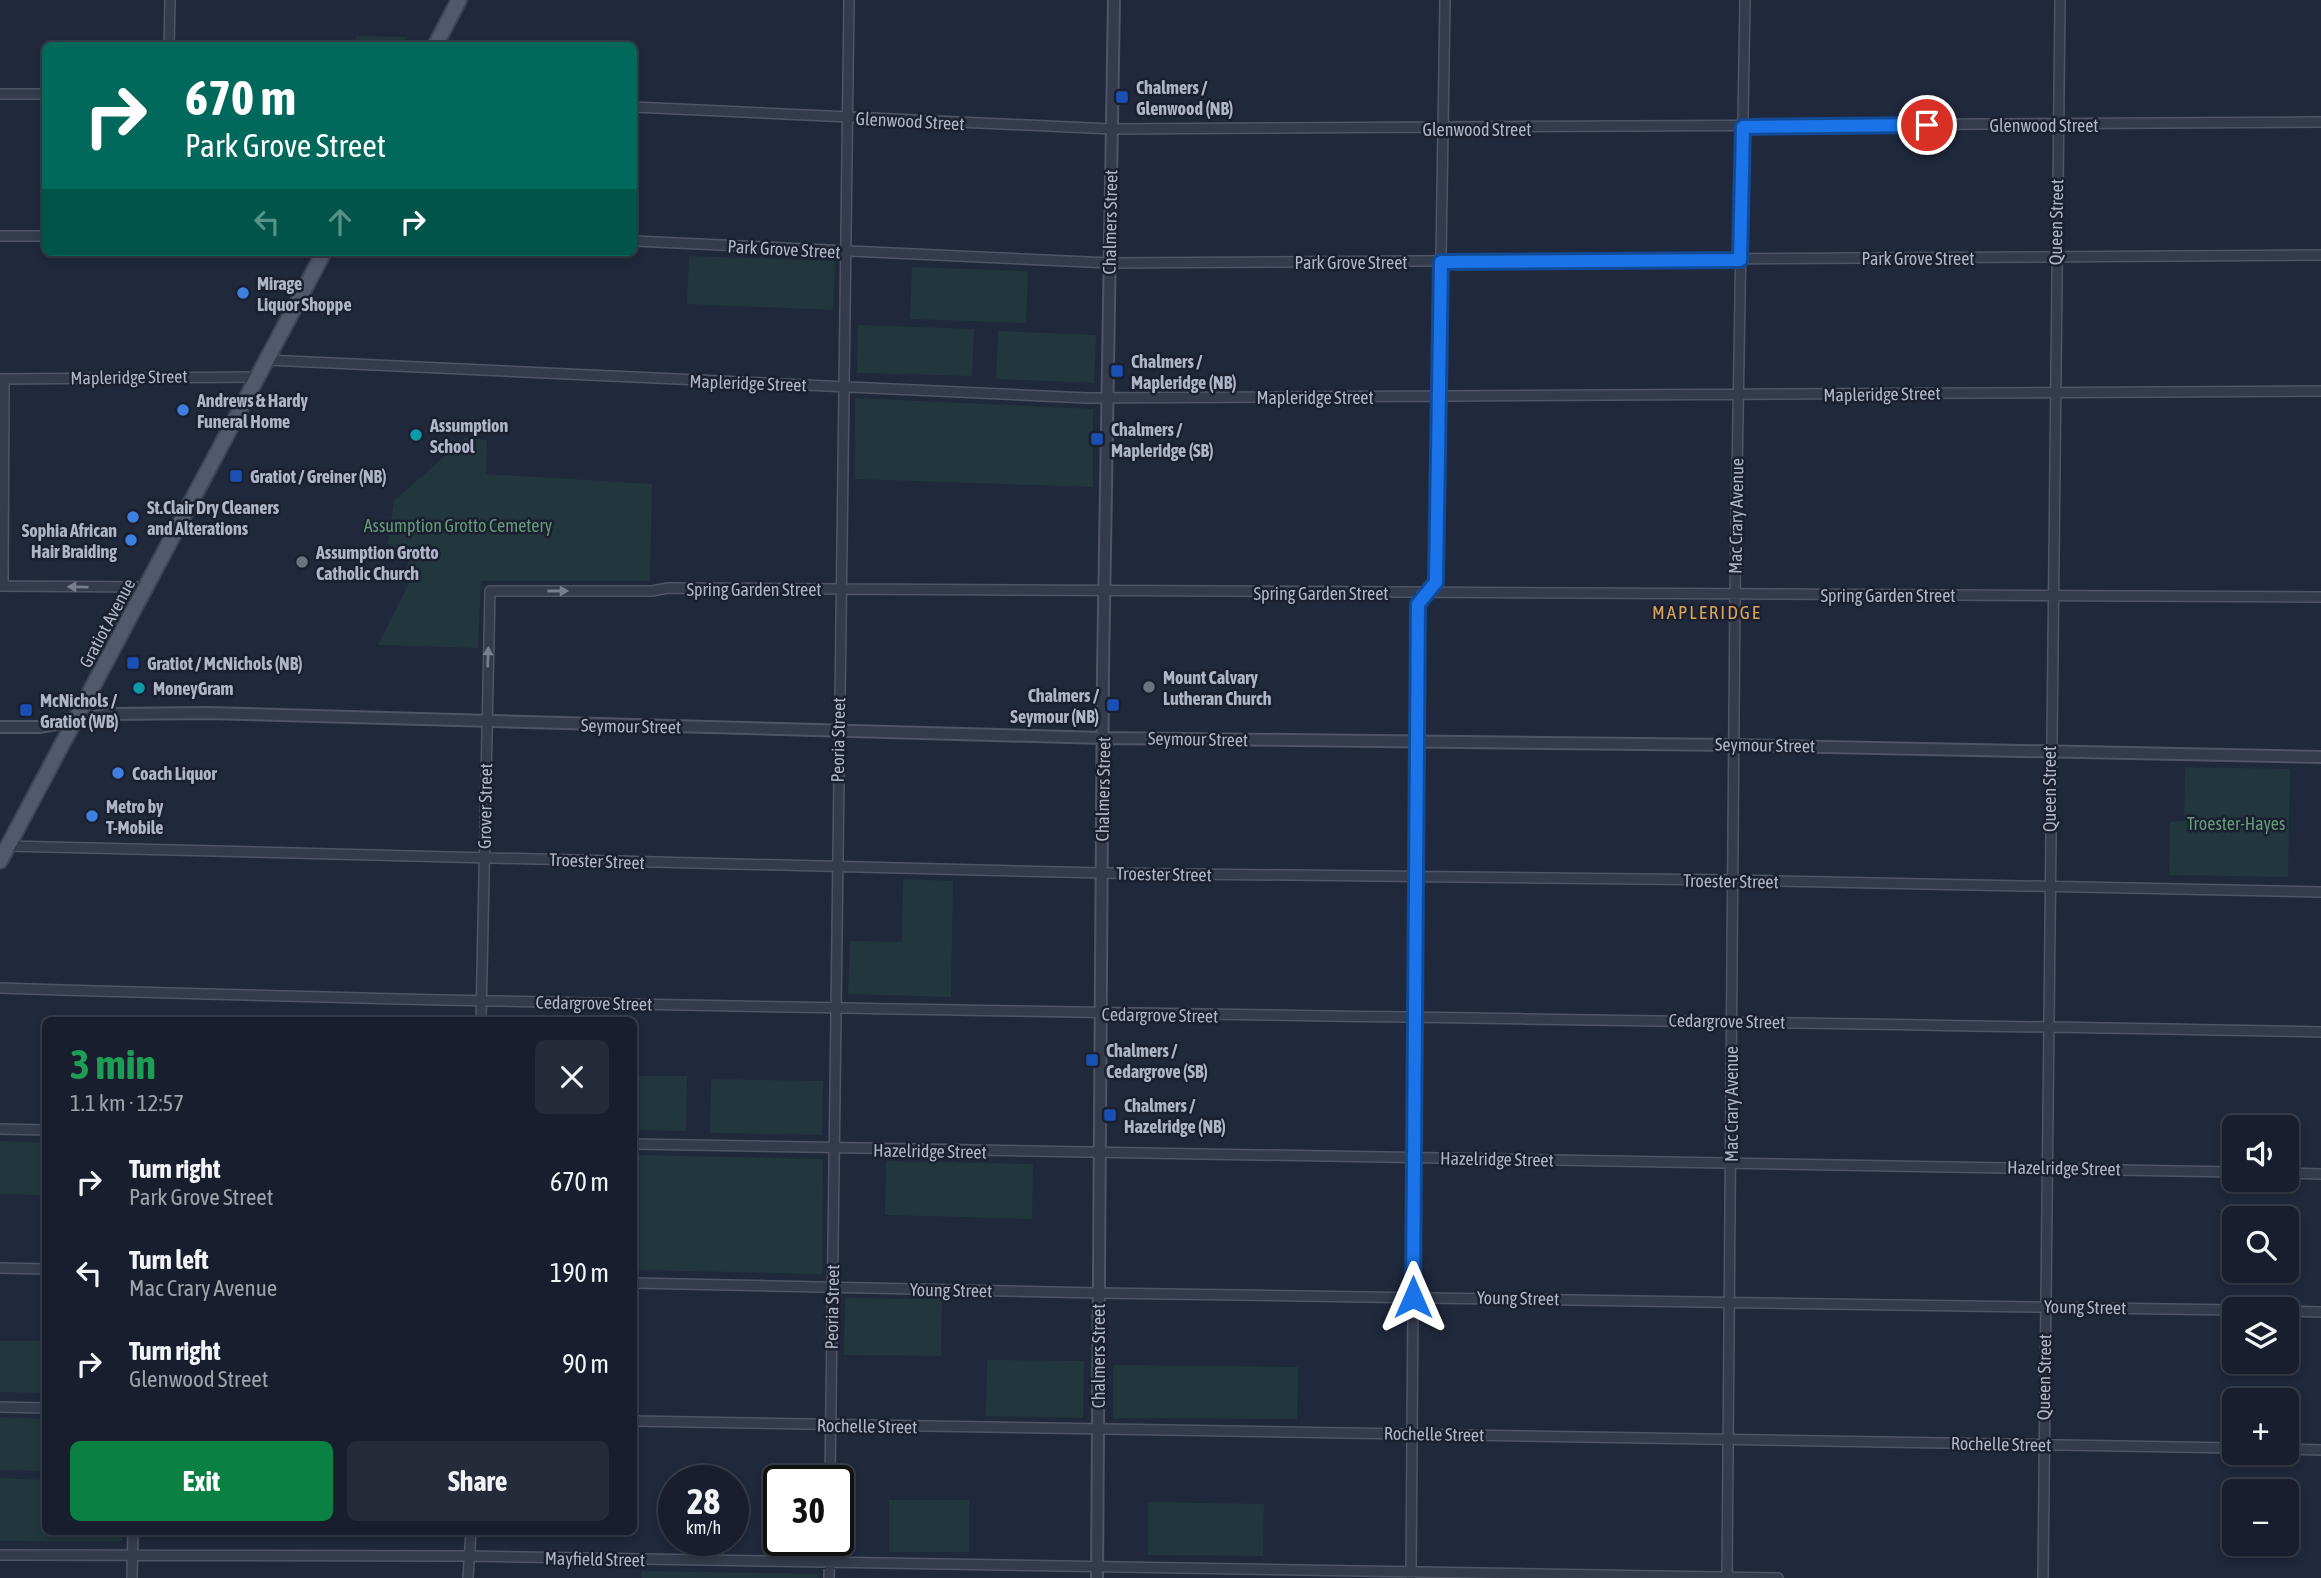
<!DOCTYPE html>
<html lang="en">
<head>
<meta charset="utf-8">
<style>
	body { margin:0; font-family:"Asap Condensed",sans-serif; background:#252b39; color:#f1f3f6; height:100vh; display:flex; flex-direction:column; font-size:26px; white-space:nowrap }
	* { box-sizing:border-box; margin:0 }
	p { font-size:23px; color:#9fa2aa }
	.icon { flex:none; width:38px; height:38px; fill:none; stroke:currentColor; stroke-width:2; stroke-linecap:round; stroke-linejoin:round }
	.map { position:relative; flex:1; overflow:hidden }
	.side { position:absolute; left:42px; top:1017px; width:595px; height:518px; display:flex; flex-direction:column; background:#181e2d; border-radius:10px; box-shadow:0 4px 10px #0003,0 0 0 2px #363c49 }
	.side>* { flex:none }
	.hud { position:absolute; left:42px; top:42px; width:595px; height:214px; border-radius:10px; box-shadow:0 4px 10px #0003,0 0 0 2px #363c49; background:#00695c; color:#fff; overflow:hidden }
	.tools { position:absolute; left:2222px; top:1115px; display:grid; gap:14px }
	.tools a { display:grid; place-items:center; width:77px; height:77px; border-radius:10px; background:#181e2d; box-shadow:0 4px 10px #0003,0 0 0 2px #363c49; font-size:35px }
	.speed { position:absolute; left:658px; top:1465px; display:flex; gap:14px; font-size:35px; font-weight:700; text-align:center }
	.speed>* { display:grid; place-content:center; width:91px; height:91px; border-radius:50%; background:#181e2d; box-shadow:0 4px 10px #0003,0 0 0 2px #363c49; line-height:1 }
	.speed small { font-size:18px; font-weight:400 }
	.speed .limit { border:4px solid #111; border-radius:10px; background:#fff; color:#111 }
	.pin { position:absolute; display:grid; place-items:center; width:60px; height:60px; color:#fff; margin:-30px; border:4px solid #fff; border-radius:50%; box-shadow:0 2px 7px #0007 }
	.me { position:absolute; width:77px; margin:-38px; rotate:0deg; stroke-linejoin:round; filter:drop-shadow(0 0 5px #0008) }
	.turn { display:flex; align-items:center; gap:24px; height:147px; padding:0 28px; font-size:32px }
	.turn .icon { width:91px; height:91px; stroke-width:2.5 }
	.turn b { display:block; font-size:49px; line-height:60px }
	.lanes { display:flex; align-items:center; height:66px; padding:0 28px; background:#0003; justify-content:center; gap:35px; direction:ltr }
	.lanes .off { opacity:.35 }
	.round { display:grid; place-items:center; flex:none; width:74px; height:74px; border-radius:10px; background:#252b39 }
	.summary { display:flex; align-items:center; justify-content:space-between; height:119px; padding:0 28px }
	h1 { font-size:42px; font-weight:700; line-height:52px; color:#1e9e55 }
	.cta { display:flex; gap:14px; margin-top:auto; padding:14px 28px }
	.cta a { flex:1; height:80px; border-radius:10px; background:#0b8043; color:#fff; font-size:28px; font-weight:700; line-height:80px; text-align:center }
	.cta a+a { background:#252b39; color:#f1f3f6 }
	ul { padding:0; list-style:none }
	li { display:flex; align-items:center; gap:21px; height:91px; padding:0 28px }
	li div { flex:1 }
	li b { display:block; font-size:26px }
	li em { font-style:normal }
	.map>svg:first-child { display:block }
	.green { fill:#22363d }
	.lines { fill:none; stroke-linecap:round; stroke-linejoin:round }
	.minor-casing { stroke:#4f5566; stroke-width:12 }
	.tertiary-casing { stroke:#4f5566; stroke-width:14 }
	.primary-casing { stroke:#3d4455; stroke-width:18 }
	.minor { stroke:#343b4c; stroke-width:9 }
	.tertiary { stroke:#343b4c; stroke-width:10 }
	.primary { stroke:#52596c; stroke-width:14 }
	.oneway { fill:#787e90 }
	.route-casing { stroke:#114b97; stroke-width:18 }
	.route { stroke:#1a73e8; stroke-width:12 }
	.transit-dot { fill:#1a4fb4; stroke:#1a2030; stroke-width:2.5 }
	.shop-dot { fill:#3f7fe0; stroke:#1a2030; stroke-width:2.5 }
	.culture-dot { fill:#0f9aa8; stroke:#1a2030; stroke-width:2.5 }
	.worship-dot { fill:#6b7280; stroke:#1a2030; stroke-width:2.5 }
	.labels { text-anchor:middle; dominant-baseline:central; stroke-width:5; stroke-linejoin:round; paint-order:stroke }
	.poi-label { font-size:18px; font-weight:bold; fill:#afb5c8; stroke:#1a2030; text-anchor:start }
	.street-label { font-size:18px; fill:#afb5c8; stroke:#1a2030 }
	.park-label { font-size:18px; fill:#649a78; stroke:#1a2030 }
	.neighbourhood-label { font-size:19px; letter-spacing:2px; fill:#dba357; stroke:#1a2030 }
</style>
</head>
<body>
<div class="map">
<svg width="2321" height="1578" viewBox="0 0 2321 1578">
	<rect width="100%" height="100%" fill="#20283c"/>
	<path class="green" d="M357 36 406 37 401 45H352Z
		M689 256 835 261 833 310 687 304Z
		M912 267 1028 271 1026 323 910 319Z
		M858 325 974 329 972 376 857 373Z
		M998 331 1096 335 1094 383 996 379Z
		M855 398 1093 409V487L855 479Z
		M465 438 487 440 486 474 652 484 650 581H481L478 648 378 645 411 579 405 575 409 558 398 553V550L388 544 394 501Z
		M2185 767 2290 769 2288 877 2169 875 2170 822 2184 821Z
		M903 879 953 881 951 997 848 994 850 941 902 942Z
		M634 1076H687L686 1131 634 1130Z
		M711 1079 823 1081 822 1135 710 1133Z
		M0 1141 45 1143V1195L0 1194Z
		M634 1155 823 1159 822 1274 634 1270Z
		M886 1161 1033 1164 1032 1219 885 1215Z
		M845 1298 942 1299 941 1356 844 1355Z
		M0 1341H45V1393L0 1392Z
		M987 1360 1084 1361 1083 1418 986 1416Z
		M1113 1365 1298 1367 1297 1419 1113 1418Z
		M0 1417 45 1419V1471L0 1470Z
		M0 1478 45 1480 46 1531H122V1542L0 1541Z
		M889 1500H969V1552H889Z
		M1148 1502 1264 1504 1263 1556 1148 1555Z
		M642 1571 818 1574V1578H642Z"/>
	<g class="lines">
		<defs>
			<path id="minor" d="M169 46 170 0
				M0 94H46
				M634 107 1112 129 2321 122
				M0 236H46
				M634 241 1110 263 2321 255
				M267 360 1087 398 2321 391
				M0 379 258 377
				M0 586 147 587
				M3 586 4 379
				M8 846 1102 873 1733 880 2321 892
				M0 988C773 1012 1547 1017 2321 1032
				M481 1020 490 591H652L668 588 2321 597
				M0 1129 46 1130
				M634 1144C1167 1157 1701 1161 2235 1172
				M2287 1173 2321 1174
				M0 1268 46 1269
				M634 1283 1099 1293 2235 1310
				M2287 1311 2321 1312
				M0 1407 46 1408
				M634 1421 2235 1448
				M2287 1449 2321 1450
				M830 1480 849 0
				M0 1555 469 1556 1778 1578
				M132 1578 133 1531
				M468 1578 471 1531
				M829 1578 830 1540
				M1411 1578 1418 604 1436 582 1445 0
				M1727 1578 1735 594 1745 0
				M2043 1578 2060 0"/>
			<path id="tertiary" d="M0 727H39L112 714 208 713 1103 738 1734 745 2321 757
				M1097 1578 1103 670 1114 0"/>
			<path id="primary" d="M435 46 459 0
				M0 861 324 252"/>
		</defs>
		<use href="#minor" class="minor-casing"/>
		<use href="#tertiary" class="tertiary-casing"/>
		<use href="#primary" class="primary-casing"/>
		<use href="#minor" class="minor"/>
		<use href="#tertiary" class="tertiary"/>
		<use href="#primary" class="primary"/>
	</g>
	<defs><path id="oneway-solid" d="M-6-.8H1V-3.2L6.5 0L1 3.2V.8H-6Z" transform="scale(1.75)"/></defs>
	<g class="oneway">
		<use href="#oneway-solid" transform="translate(78 587) rotate(-179)"/>
		<use href="#oneway-solid" transform="translate(558 591)"/>
		<use href="#oneway-solid" transform="translate(488 657) rotate(-88)"/>
	</g>
	<g class="lines">
		<defs>
			<path id="route" d="M1413 1297 1418 604 1436 582 1441 262 1740 260 1743 127 1927 125"/>
		</defs>
		<use href="#route" class="route-casing"/>
		<use href="#route" class="route"/>
	</g>
	<g class="transit-dot">
		<rect x="1115" y="90" width="14" height="14" rx="3.5"/>
		<rect x="1110" y="364" width="14" height="14" rx="3.5"/>
		<rect x="1090" y="432" width="14" height="14" rx="3.5"/>
		<rect x="229" y="469" width="14" height="14" rx="3.5"/>
		<rect x="126" y="656" width="14" height="14" rx="3.5"/>
		<rect x="1106" y="698" width="14" height="14" rx="3.5"/>
		<rect x="19" y="703" width="14" height="14" rx="3.5"/>
		<rect x="1085" y="1053" width="14" height="14" rx="3.5"/>
		<rect x="1103" y="1108" width="14" height="14" rx="3.5"/>
	</g>
	<g class="shop-dot">
		<circle cx="243" cy="293" r="7"/>
		<circle cx="183" cy="410" r="7"/>
		<circle cx="133" cy="517" r="7"/>
		<circle cx="131" cy="540" r="7"/>
		<circle cx="118" cy="773" r="7"/>
		<circle cx="92" cy="816" r="7"/>
	</g>
	<g class="culture-dot">
		<circle cx="416" cy="435" r="7"/>
		<circle cx="139" cy="688" r="7"/>
	</g>
	<g class="worship-dot">
		<circle cx="302" cy="562" r="7"/>
		<circle cx="1149" cy="687" r="7"/>
	</g>
	<g class="labels">
		<g class="poi-label">
			<text x="1136" y="87">Chalmers /<tspan x="1136" dy="21">Glenwood (NB)</tspan></text>
			<text x="257" y="283">Mirage<tspan x="257" dy="21">Liquor Shoppe</tspan></text>
			<text x="1131" y="361">Chalmers /<tspan x="1131" dy="21">Mapleridge (NB)</tspan></text>
			<text x="197" y="400">Andrews &amp; Hardy<tspan x="197" dy="21">Funeral Home</tspan></text>
			<text x="430" y="425">Assumption<tspan x="430" dy="21">School</tspan></text>
			<text x="1111" y="429">Chalmers /<tspan x="1111" dy="21">Mapleridge (SB)</tspan></text>
			<text x="250" y="476">Gratiot / Greiner (NB)</text>
			<text x="147" y="507">St.Clair Dry Cleaners<tspan x="147" dy="21">and Alterations</tspan></text>
			<text x="117" y="530" text-anchor="end">Sophia African<tspan x="117" dy="21">Hair Braiding</tspan></text>
			<text x="316" y="552">Assumption Grotto<tspan x="316" dy="21">Catholic Church</tspan></text>
			<text x="147" y="663">Gratiot / McNichols (NB)</text>
			<text x="1163" y="677">Mount Calvary<tspan x="1163" dy="21">Lutheran Church</tspan></text>
			<text x="153" y="688">MoneyGram</text>
			<text x="1099" y="695" text-anchor="end">Chalmers /<tspan x="1099" dy="21">Seymour (NB)</tspan></text>
			<text x="40" y="700">McNichols /<tspan x="40" dy="21">Gratiot (WB)</tspan></text>
			<text x="132" y="773">Coach Liquor</text>
			<text x="106" y="806">Metro by<tspan x="106" dy="21">T-Mobile</tspan></text>
			<text x="1106" y="1050">Chalmers /<tspan x="1106" dy="21">Cedargrove (SB)</tspan></text>
			<text x="1124" y="1105">Chalmers /<tspan x="1124" dy="21">Hazelridge (NB)</tspan></text>
		</g>
		<g class="street-label">
			<text transform="translate(910 121) rotate(3)">Glenwood Street</text>
			<text x="2044" y="125">Glenwood Street</text>
			<text x="1477" y="129">Glenwood Street</text>
			<text transform="translate(1110 222) rotate(-89)">Chalmers Street</text>
			<text transform="translate(2056 222) rotate(-89)">Queen Street</text>
			<text transform="translate(784 249) rotate(3)">Park Grove Street</text>
			<text x="1918" y="258">Park Grove Street</text>
			<text x="1351" y="262">Park Grove Street</text>
			<text transform="translate(129 377) rotate(-1)">Mapleridge Street</text>
			<text transform="translate(748 383) rotate(2)">Mapleridge Street</text>
			<text transform="translate(1882 394) rotate(-1)">Mapleridge Street</text>
			<text x="1315" y="397">Mapleridge Street</text>
			<text transform="translate(1736 516) rotate(-89)">Mac Crary Avenue</text>
			<text x="754" y="589">Spring Garden Street</text>
			<text x="1321" y="593">Spring Garden Street</text>
			<text x="1888" y="595">Spring Garden Street</text>
			<text transform="translate(107 623) rotate(-62)">Gratiot Avenue</text>
			<text transform="translate(631 726) rotate(1)">Seymour Street</text>
			<text transform="translate(1198 739) rotate(1)">Seymour Street</text>
			<text transform="translate(838 740) rotate(-89)">Peoria Street</text>
			<text transform="translate(1765 745) rotate(1)">Seymour Street</text>
			<text transform="translate(1103 789) rotate(-89)">Chalmers Street</text>
			<text transform="translate(2049 789) rotate(-90)">Queen Street</text>
			<text transform="translate(485 806) rotate(-89)">Grover Street</text>
			<text transform="translate(597 861) rotate(2)">Troester Street</text>
			<text transform="translate(1164 874) rotate(1)">Troester Street</text>
			<text transform="translate(1731 881) rotate(1)">Troester Street</text>
			<text transform="translate(594 1003) rotate(1)">Cedargrove Street</text>
			<text transform="translate(1160 1015) rotate(1)">Cedargrove Street</text>
			<text transform="translate(1727 1021) rotate(1)">Cedargrove Street</text>
			<text transform="translate(1731 1104) rotate(-90)">Mac Crary Avenue</text>
			<text transform="translate(930 1151) rotate(1)">Hazelridge Street</text>
			<text transform="translate(1497 1159) rotate(1)">Hazelridge Street</text>
			<text transform="translate(2064 1168) rotate(1)">Hazelridge Street</text>
			<text transform="translate(951 1290) rotate(1)">Young Street</text>
			<text transform="translate(1518 1298) rotate(1)">Young Street</text>
			<text transform="translate(832 1307) rotate(-89)">Peoria Street</text>
			<text transform="translate(2085 1307) rotate(1)">Young Street</text>
			<text transform="translate(1098 1356) rotate(-90)">Chalmers Street</text>
			<text transform="translate(2044 1377) rotate(-89)">Queen Street</text>
			<text transform="translate(867 1426) rotate(1)">Rochelle Street</text>
			<text transform="translate(1434 1434) rotate(1)">Rochelle Street</text>
			<text transform="translate(2001 1444) rotate(1)">Rochelle Street</text>
			<text transform="translate(595 1559) rotate(1)">Mayfield Street</text>
		</g>
		<g class="park-label">
			<text x="458" y="525">Assumption Grotto Cemetery</text>
			<text x="2236" y="823">Troester-Hayes</text>
		</g>
		<g class="neighbourhood-label">
			<text x="1707" y="612">MAPLERIDGE</text>
		</g>
	</g>
</svg>
<div class="tools">
<a><svg class="icon" aria-label="sound" viewBox="0 0 24 24"><path d="M4 9h4l5-4v14l-5-4H4zM17 9q2 3 0 6"/></svg></a>
<a><svg class="icon" aria-label="search" viewBox="0 0 24 24"><circle cx="10" cy="10" r="6"/><path d="M15 15l6 6"/></svg></a>
<a><svg class="icon" aria-label="layers" viewBox="0 0 24 24"><path d="M12 4l9 5-9 5-9-5zM3 14l9 5 9-5"/></svg></a>
<a>+</a>
<a>−</a>
</div>
<div class="speed"><div>28<small>km/h</small></div><div class="limit">30</div></div>
<div class="pin" style="left:1927px;top:125px;background:#d93025"><svg class="icon" aria-label="arrive" viewBox="0 0 24 24"><path d="M6 21V4h12l-3 4 3 4H6"/></svg></div>
<svg class="me" style="left:1413px;top:1297px" viewBox="-20 -20 40 40"><path d="M0-17L14 15 0 8-14 15z" fill="#1a73e8" stroke="#fff" stroke-width="4"/></svg>
<div class="hud">
<div class="turn"><svg class="icon" aria-label="right" viewBox="0 0 24 24"><path d="M7 20v-9h11M14 6l5 5-5 5"/></svg><div><b>670 m</b>Park Grove Street</div></div>
<div class="lanes"><svg class="icon off" aria-label="left" viewBox="0 0 24 24"><path d="M17 20v-9H6M10 6l-5 5 5 5"/></svg><svg class="icon off" aria-label="ahead" viewBox="0 0 24 24"><path d="M12 20V5M6 11l6-6 6 6"/></svg><svg class="icon" aria-label="right" viewBox="0 0 24 24"><path d="M7 20v-9h11M14 6l5 5-5 5"/></svg></div>
</div>
<section class="side">
<div class="summary"><div><h1>3 min</h1><p>1.1 km · 12:57</p></div><a class="round"><svg class="icon" aria-label="close" viewBox="0 0 24 24"><path d="M6 6l12 12M18 6L6 18"/></svg></a></div>
<ul>
<li><svg class="icon" aria-label="right" viewBox="0 0 24 24"><path d="M7 20v-9h11M14 6l5 5-5 5"/></svg><div><b>Turn right</b><p>Park Grove Street</p></div><em>670 m</em></li>
<li><svg class="icon" aria-label="left" viewBox="0 0 24 24"><path d="M17 20v-9H6M10 6l-5 5 5 5"/></svg><div><b>Turn left</b><p>Mac Crary Avenue</p></div><em>190 m</em></li>
<li><svg class="icon" aria-label="right" viewBox="0 0 24 24"><path d="M7 20v-9h11M14 6l5 5-5 5"/></svg><div><b>Turn right</b><p>Glenwood Street</p></div><em>90 m</em></li>
</ul>
<div class="cta"><a>Exit</a><a>Share</a></div>
</section>
</div>
</body>
</html>
